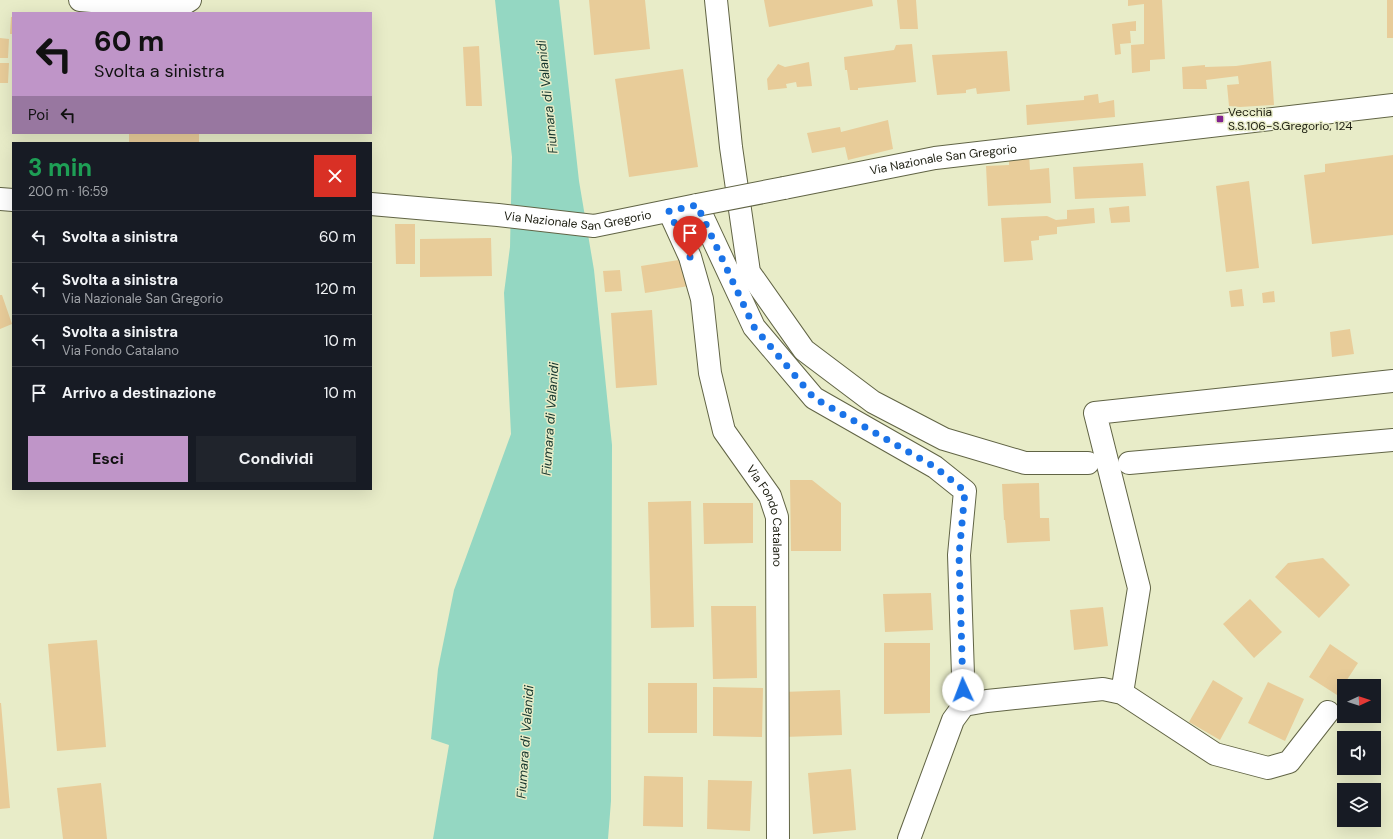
<!DOCTYPE html>
<html lang="it">
<head>
<meta charset="utf-8">
<style>
	body { margin:0; font-family:"DM Sans",sans-serif; background:#20242c; color:#f1f3f6; height:100vh; display:flex; flex-direction:column; font-size:15px; white-space:nowrap }
	* { box-sizing:border-box; margin:0 }
	p { font-size:13px; color:#9ea1a6 }
	.icon { flex:none; width:22px; height:22px; fill:none; stroke:currentColor; stroke-width:2; stroke-linecap:round; stroke-linejoin:round }
	.map { position:relative; flex:1; overflow:hidden }
	.sheet { position:absolute; left:12px; top:142px; width:360px; height:348px; display:flex; flex-direction:column; background:#171b24; border-radius:0px; box-shadow:0 4px 16px #0002 }
	.sheet>* { flex:none }
	.guide { position:absolute; left:12px; top:12px; width:360px; height:122px; border-radius:0px; box-shadow:0 4px 16px #0002; background:#bf95c8; color:#111; overflow:hidden }
	.needle { width:26px; rotate:87deg }
	.buttons { position:absolute; left:1337px; top:679px; display:grid; gap:8px }
	.buttons a { display:grid; place-items:center; width:44px; height:44px; border-radius:0px; background:#171b24; box-shadow:0 4px 16px #0002; font-size:20px }
	.pin { position:absolute; display:grid; place-items:center; width:34px; height:34px; color:#fff; margin:-41px -17px; border-radius:50% 50% 50% 0; rotate:-45deg; box-shadow:0 0 4px #0007 }
	.pin .icon { rotate:45deg }
	.me { position:absolute; width:44px; margin:-22px; rotate:358deg; stroke-linejoin:round; filter:drop-shadow(0 0 3px #0008) }
	.turn { display:flex; align-items:center; gap:14px; height:84px; padding:0 16px; font-size:18px }
	.turn .icon { width:52px; height:52px; stroke-width:2.5 }
	.turn b { display:block; font-size:28px; line-height:34px }
	.then { display:flex; align-items:center; height:38px; padding:0 16px; background:#0003; gap:8px; font-size:15px }
	.round { display:grid; place-items:center; flex:none; width:42px; height:42px; border-radius:0px; background:#20242c }
	.headline { display:flex; align-items:center; justify-content:space-between; height:68px; padding:0 16px }
	h1 { font-size:24px; font-weight:700; line-height:30px; color:#1e9e55 }
	.button { display:flex; gap:8px; margin-top:auto; padding:8px 16px }
	.button a { flex:1; height:46px; border-radius:0px; background:#bf95c8; color:#111; font-size:16px; font-weight:700; line-height:46px; text-align:center }
	.button a+a { background:#20242c; color:#f1f3f6 }
	ul { padding:0; list-style:none }
	li { display:flex; align-items:center; gap:12px; height:52px; padding:0 16px; border-top:1px solid #363941 }
	li div { flex:1 }
	li b { display:block; font-size:15px }
	li em { font-style:normal }
	.map>svg:first-child { display:block }
	.water { fill:#94d7c2 }
	.building { fill:#e8cc99 }
	.lines { fill:none; stroke-linecap:round; stroke-linejoin:round }
	.minor-casing { stroke:#616445; stroke-width:24 }
	.minor { stroke:#fff; stroke-width:22 }
	.minor-bridge-casing { stroke:#616445; stroke-width:24; stroke-linecap:butt }
	.minor-bridge { stroke:#fff; stroke-width:22 }
	.route { stroke:#1a73e8; stroke-width:7; stroke-dasharray:0 12.6 }
	.poi-dot { fill:#81238f; stroke:#e8ecc8; stroke-width:1.5 }
	.labels { text-anchor:middle; dominant-baseline:central; stroke-width:3; stroke-linejoin:round; paint-order:stroke }
	.poi-label { font-size:12px; fill:#1c1d10; stroke:#e8ecc8; text-anchor:start }
	.street-label { font-size:12px; fill:#1c1d10; stroke:#e8ecc8 }
	.water-label { font-size:13px; font-style:italic; fill:#16362d; stroke:#e8ecc8 }
</style>
</head>
<body>
<div class="map">
<svg width="1393" height="839" viewBox="0 0 1393 839">
	<rect width="100%" height="100%" fill="#e8ecc8"/>
	<path class="water" d="M495 0H559L579 181 594 270 612 445 611 801 608 839H433L449 745 431 739 438 669 454 590 511 434 504 293 510 247 512 157Z"/>
	<path class="building" d="M589 0H645L650 49 594 55Z
		M764 0H872L873 6 769 27Z
		M897 0H916L918 29H900Z
		M1128 0H1162L1165 59 1150 60V71L1132 73 1131 45 1144 44V4L1128 6Z
		M1387 0H1393V38H1387Z
		M11 17H13V34H10Z
		M1136 21V31H1130L1131 43 1120 44 1121 54 1115 55 1112 24Z
		M0 38 9 39 8 58H0Z
		M912 44 916 82 858 88V90H850L847 70H845L844 57 894 50 896 45Z
		M479 46 482 106H466L463 47Z
		M1007 51 1010 91 977 94 976 88 966 90V93L937 95 932 55Z
		M1271 61 1274 105 1240 107 1229 106 1227 85 1239 84 1238 76 1206 80 1207 89H1183L1182 67 1205 65V67L1236 66Z
		M809 62 812 86 797 87 796 82 786 84 787 88 768 90 767 79 778 64 785 67Z
		M0 63H9L8 83H0Z
		M683 69 698 167 629 177 615 79Z
		M1098 94 1099 103 1114 100 1115 117 1027 125 1026 105 1084 100V96Z
		M888 120 893 149 848 160 845 147 812 153 807 133 840 127 841 132Z
		M129 133H199V143H129Z
		M1029 153 1030 170 1049 168 1051 203 988 206 986 166 1009 165V155Z
		M1393 155V235L1312 244 1304 175 1325 172V164Z
		M1143 163 1146 196 1075 199 1073 167Z
		M1249 181 1259 268 1226 272 1216 186Z
		M1129 206 1130 222 1111 223 1109 208Z
		M1094 208 1095 223 1057 227V234L1039 236V240L1031 241 1033 260 1004 262 1001 218 1047 216 1056 220 1067 219V210Z
		M395 224H415V264H396Z
		M491 238 492 276 420 277V239Z
		M685 259 689 286 645 293 641 266Z
		M620 270 622 291 605 292 603 271Z
		M1242 289 1244 306 1231 307 1229 291Z
		M1274 291 1275 302 1263 303 1262 293Z
		M0 295H2L12 324 0 329Z
		M652 310 657 385 616 388 611 313Z
		M1350 329 1354 354 1332 357 1330 332Z
		M790 480H812L841 503V551H791Z
		M1039 483 1040 518H1049L1050 541 1007 543 1005 520H1004L1002 484Z
		M691 501 694 627 651 628 648 502Z
		M703 503H753V543L704 544Z
		M1323 558 1350 585 1319 618 1275 577 1288 563Z
		M931 593 933 630 885 632 883 594Z
		M1250 599 1282 632 1254 658 1223 624Z
		M711 606H756L757 678 713 679Z
		M1103 607 1108 646 1074 650 1070 610Z
		M97 640 106 747 57 751 48 644Z
		M884 643H930V713L884 714Z
		M1330 644 1358 663 1337 695 1309 677Z
		M1213 680 1243 698 1220 740 1189 722Z
		M1268 682 1304 699 1285 741 1248 723Z
		M648 683H697V733H648Z
		M713 687 763 688 762 737 713 736Z
		M840 690 842 735 784 737 782 692Z
		M0 703H1L10 808 0 809Z
		M851 769 856 830 813 834 808 773Z
		M644 776 683 777V827L643 826Z
		M708 780 752 781 750 831 707 829Z
		M101 783 107 839H63L57 788Z"/>
	<g class="lines">
		<defs>
			<g id="minor">
				<path d="M80 0 177 8 190 0"/>
				<path d="M716 0 731 147 749 272 804 350 873 402 944 439 1025 463H1088"/>
				<path id="s1" d="M784 188 935 158 1393 105"/>
				<path d="M0 199 13 200"/>
				<path id="s2" d="M371 204 498 215 594 226 697 205 754 327 814 398 935 467 965 491 959 555 964 705"/>
				<path id="s3" d="M669 211 690 257 702 299 710 373 724 431 770 496 777 517 778 839"/>
				<path d="M1129 463 1393 440"/>
				<path d="M1122 693 1139 588 1095 413 1393 381"/>
				<path d="M909 839 953 720 964 705 987 701 1103 689 1122 693 1215 754 1268 768 1289 762 1328 712"/>
			</g>
		</defs>
		<use href="#minor" class="minor-casing"/>
		<use href="#minor" class="minor"/>
		<defs>
			<path id="minor-bridge" d="M697 205 784 188"/>
		</defs>
		<use href="#minor-bridge" class="minor-bridge-casing"/>
		<use href="#minor-bridge" class="minor-bridge"/>
	</g>
	<g class="lines">
		<path class="route" d="M690 257 669 211 697 205 754 327 814 398 935 467 965 491 959 555 963 690"/>
	</g>
	<rect class="poi-dot" x="1216" y="115" width="8" height="8" rx="2"/>
	<g class="labels">
		<g class="poi-label">
			<text x="1228" y="112">Vecchia<tspan x="1228" dy="14">S.S.106-S.Gregorio, 124</tspan></text>
		</g>
		<g class="street-label">
			<text stroke="none"><textPath href="#s1" startOffset="162">Via Nazionale San Gregorio</textPath></text>
			<text stroke="none"><textPath href="#s2" startOffset="208">Via Nazionale San Gregorio</textPath></text>
			<text stroke="none"><textPath href="#s3" startOffset="326">Via Fondo Catalano</textPath></text>
		</g>
		<g class="water-label">
			<text transform="translate(547 97) rotate(-96)">Fiumara di Valanidi</text>
			<text transform="translate(550 419) rotate(-86)">Fiumara di Valanidi</text>
			<text transform="translate(525 742) rotate(-86)">Fiumara di Valanidi</text>
		</g>
	</g>
</svg>
<div class="buttons">
<a><svg class="needle" viewBox="-14 -14 28 28"><path d="M0-13l5 13h-10z" fill="#e53935"/><path d="M0 13l5-13h-10z" fill="#9ea1a6"/></svg></a>
<a><svg class="icon" aria-label="sound" viewBox="0 0 24 24"><path d="M4 9h4l5-4v14l-5-4H4zM17 9q2 3 0 6"/></svg></a>
<a><svg class="icon" aria-label="layers" viewBox="0 0 24 24"><path d="M12 4l9 5-9 5-9-5zM3 14l9 5 9-5"/></svg></a>
</div>
<div class="pin" style="left:690px;top:257px;background:#d93025"><svg class="icon" aria-label="arrive" viewBox="0 0 24 24"><path d="M6 21V4h12l-3 4 3 4H6"/></svg></div>
<svg class="me" style="left:963px;top:690px" viewBox="-20 -20 40 40"><circle r="19" fill="#fff"/><path d="M0-13L10 11 0 6-10 11z" fill="#1a73e8"/></svg>
<div class="guide">
<div class="turn"><svg class="icon" aria-label="left" viewBox="0 0 24 24"><path d="M17 20v-9H6M10 6l-5 5 5 5"/></svg><div><b>60 m</b>Svolta a sinistra</div></div>
<div class="then">Poi<svg class="icon" aria-label="left" viewBox="0 0 24 24"><path d="M17 20v-9H6M10 6l-5 5 5 5"/></svg></div>
</div>
<section class="sheet">
<div class="headline"><div><h1>3 min</h1><p>200 m · 16:59</p></div><a class="round" style="background:#d93025;color:#fff"><svg class="icon" aria-label="close" viewBox="0 0 24 24"><path d="M6 6l12 12M18 6L6 18"/></svg></a></div>
<ul>
<li><svg class="icon" aria-label="left" viewBox="0 0 24 24"><path d="M17 20v-9H6M10 6l-5 5 5 5"/></svg><div><b>Svolta a sinistra</b></div><em>60 m</em></li>
<li><svg class="icon" aria-label="left" viewBox="0 0 24 24"><path d="M17 20v-9H6M10 6l-5 5 5 5"/></svg><div><b>Svolta a sinistra</b><p>Via Nazionale San Gregorio</p></div><em>120 m</em></li>
<li><svg class="icon" aria-label="left" viewBox="0 0 24 24"><path d="M17 20v-9H6M10 6l-5 5 5 5"/></svg><div><b>Svolta a sinistra</b><p>Via Fondo Catalano</p></div><em>10 m</em></li>
<li><svg class="icon" aria-label="arrive" viewBox="0 0 24 24"><path d="M6 21V4h12l-3 4 3 4H6"/></svg><div><b>Arrivo a destinazione</b></div><em>10 m</em></li>
</ul>
<div class="button"><a>Esci</a><a>Condividi</a></div>
</section>
</div>
</body>
</html>
